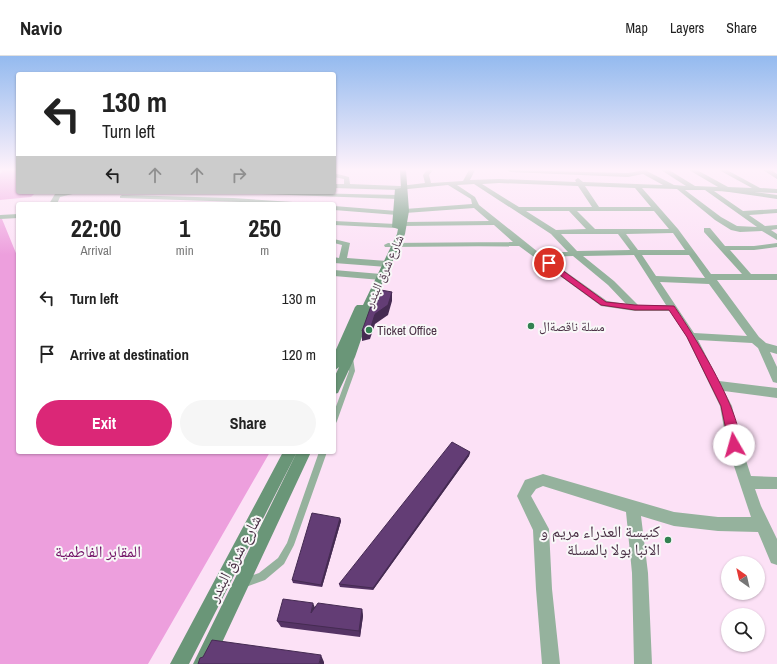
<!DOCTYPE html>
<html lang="en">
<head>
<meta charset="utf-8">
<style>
	body { margin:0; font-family:"Archivo Narrow","Noto Naskh Arabic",sans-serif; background:#f6f6f6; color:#222; height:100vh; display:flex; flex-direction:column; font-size:15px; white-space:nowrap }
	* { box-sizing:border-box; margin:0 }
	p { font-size:13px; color:#767676 }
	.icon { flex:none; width:22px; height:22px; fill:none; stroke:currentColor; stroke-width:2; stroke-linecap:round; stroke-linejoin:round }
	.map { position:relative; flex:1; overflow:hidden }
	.panel { position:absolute; left:16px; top:146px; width:320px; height:252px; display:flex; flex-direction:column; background:#fff; border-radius:4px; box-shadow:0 1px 3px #0004 }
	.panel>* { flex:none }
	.top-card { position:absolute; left:16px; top:16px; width:320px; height:122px; border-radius:4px; box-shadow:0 1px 3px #0004; background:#fff; color:#222; overflow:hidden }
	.needle { width:26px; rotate:326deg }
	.fabs { position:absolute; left:721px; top:500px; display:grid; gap:8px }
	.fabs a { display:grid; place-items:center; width:44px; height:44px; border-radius:50%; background:#fff; box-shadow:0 1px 3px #0004; font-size:20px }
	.pin { position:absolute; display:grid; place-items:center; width:34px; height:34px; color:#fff; margin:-17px; border:2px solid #fff; border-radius:50%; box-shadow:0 1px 4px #0007 }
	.me { position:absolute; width:44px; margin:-22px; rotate:353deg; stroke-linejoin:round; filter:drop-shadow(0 0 3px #0008) }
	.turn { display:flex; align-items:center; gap:14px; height:84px; padding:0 20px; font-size:18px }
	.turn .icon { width:52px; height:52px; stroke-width:2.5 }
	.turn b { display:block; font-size:28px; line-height:34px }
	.lanes { display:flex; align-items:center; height:38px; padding:0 20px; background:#0003; justify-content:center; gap:20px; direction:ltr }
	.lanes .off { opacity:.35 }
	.eta { display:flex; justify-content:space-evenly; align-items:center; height:68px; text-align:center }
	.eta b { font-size:24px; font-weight:700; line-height:28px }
	.button { display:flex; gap:8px; margin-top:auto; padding:8px 20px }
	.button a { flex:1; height:46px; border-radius:24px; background:#db2777; color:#fff; font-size:16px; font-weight:700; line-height:46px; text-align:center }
	.button a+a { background:#f6f6f6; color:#222 }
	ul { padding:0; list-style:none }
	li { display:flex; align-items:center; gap:12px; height:56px; padding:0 20px }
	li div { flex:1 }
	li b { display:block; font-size:15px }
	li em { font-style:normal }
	header { display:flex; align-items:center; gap:24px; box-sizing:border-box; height:56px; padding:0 20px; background:#fff; border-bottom:1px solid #e0e0e0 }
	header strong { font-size:19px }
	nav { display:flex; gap:22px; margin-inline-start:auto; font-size:14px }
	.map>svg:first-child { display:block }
	.green { fill:#ed9fdd }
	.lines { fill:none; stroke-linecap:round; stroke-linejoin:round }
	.service { fill:#95b29d; fill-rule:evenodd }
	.minor { fill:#95b29d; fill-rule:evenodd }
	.tertiary { fill:#95b29d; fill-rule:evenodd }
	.secondary { fill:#6a9678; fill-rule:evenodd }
	.wall { fill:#553465 }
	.shaded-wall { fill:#452b52 }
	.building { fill:#633d75; stroke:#452b52 }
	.route { fill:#db2777; stroke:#8e194d }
	.poi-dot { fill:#328151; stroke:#f8f8f8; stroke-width:1.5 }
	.labels { text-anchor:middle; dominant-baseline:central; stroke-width:4; stroke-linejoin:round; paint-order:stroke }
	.street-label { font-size:13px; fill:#4b3146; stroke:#f8f8f8 }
	.poi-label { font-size:13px; fill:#4b3146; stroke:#f8f8f8; text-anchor:start }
	.near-poi-label { font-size:16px; fill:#4b3146; stroke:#f8f8f8; text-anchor:end }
	.near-park-label { font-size:16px; fill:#710f65; stroke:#f8f8f8 }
	.near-street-label { font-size:16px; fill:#4b3146; stroke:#f8f8f8 }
</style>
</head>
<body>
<header>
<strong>Navio</strong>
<nav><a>Map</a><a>Layers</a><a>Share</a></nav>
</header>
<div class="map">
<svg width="777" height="608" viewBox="0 0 777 608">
	<rect width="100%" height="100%" fill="#fce1f6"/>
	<path class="green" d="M3 114H18V136H36L31 141 0 144V118Z
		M0 163H2L18 202V396H270L148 608H0Z"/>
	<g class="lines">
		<path class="service" d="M350 300 353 302 355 315 337 365 336 367 334 368V356L349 315 347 302Z
			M319 396H327L294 489 284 508 265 524 243 532 240 530 238 527 240 524 259 517 278 502 287 487Z"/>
		<path class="minor" d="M427 114H433L429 119 431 127 463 125 469 114H475L470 124 499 123 576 126 575 124 578 122 583 126 663 129 643 118 628 121 510 116 507 114 628 117 645 114 674 129 686 130 661 114H669L695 130 718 131 689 114H697L728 131 752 132 719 114H727L760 132 777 133V137L714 135 743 155 777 153V157L749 159 765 170 777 169V173L771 174 777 178V184L762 175 740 176 731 174 715 164 677 133 642 132 678 173 711 218H742L704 176V172H710L725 190H754L777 187V191L754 194H730L751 218H777V224H717L759 281 766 287 777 290V298L770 296 777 311V327L773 326 758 292 752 287 698 284 719 325 777 332V342L724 335 732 350 741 389 751 420 777 421V433H755L761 450 777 483V509L771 507 758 476 718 475 674 470 641 460 648 517 652 608H634L632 517 626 456 543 430 536 433 531 440 549 473 552 533 560 608H542L536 533 533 474 517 440 525 424 543 418 674 456 718 461H751L727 389 720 350 686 280 670 255H635L601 250 519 190 385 191 384 189 388 187 513 186 494 169 401 170 400 168 404 166 489 165 474 152 405 157 401 155 405 153 472 148 471 143 448 129 398 134 334 132V128H344V123L334 121V117L349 121 350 128 400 130 425 127 423 119ZM499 127 578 130 592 151H519L482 128ZM474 128 551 178 568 196H538L479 149 475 141 457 129ZM585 130 635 132 651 151H599ZM685 134H705L757 171 737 170 721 161ZM526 155H569L586 173 556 174ZM577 155H654L669 173H595ZM673 177 685 194H638L626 178ZM561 178H618L630 194 577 195ZM634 199 666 249H638L614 225 583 200ZM642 199H689L705 222 656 220ZM573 200 608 229 626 248 607 245 545 201ZM660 226 709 228 747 280 694 277Z
			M763 114H771L777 118V123Z
			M64 136H81L60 141 57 148H49L55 138Z
			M259 136 398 139 401 141 398 143 262 138Z
			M122 139 233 142 293 146 297 148 120 142V140Z
			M334 150 397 155 401 157 397 159 334 154Z
			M18 158V162L0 163V159Z
			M334 165 396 168 400 170 396 172 334 169Z
			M334 183 350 187 347 202 387 205 391 208 387 211 334 207V201L339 202 342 189 334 187Z
			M334 214 381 218 385 221 381 224 334 220Z"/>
		<path class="tertiary" d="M717 131 777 139V143L715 134 714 133Z"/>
		<path class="secondary" d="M400 114H406L409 155 405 178 374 246 355 301 338 337 334 338V322L339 311 334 315V298L355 251 357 249H363L397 178 398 173 392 171 395 133 401 132Z
			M283 396H297L189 608H170Z
			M297 396H311L212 608H193Z"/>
	</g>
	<path class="wall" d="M470 396 469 400 373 534 340 531 339 528Z
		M340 462 341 465 322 531 293 527 292 524Z
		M315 551 362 553 363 560 360 581 281 571 277 565Z"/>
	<path class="shaded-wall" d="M392 236V245L388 259 375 268 370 283 362 285V275Z
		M470 396 469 400 373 534V532Z
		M340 462 341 465 322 531 321 529Z
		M313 547 316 554 311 557Z
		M362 553 363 560 360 581 359 575Z
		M321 599 324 606V608H319Z"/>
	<path class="building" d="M381 234 392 236 388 249 375 258 370 274 362 275 376 236H380Z
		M452 386 470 396 373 532 339 528Z
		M312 457 340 462 321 529 292 524Z
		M283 543 313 547 311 557 318 547 362 553 359 575 277 565Z
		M212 584 321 599 319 608H198L200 602 203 601Z"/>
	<linearGradient id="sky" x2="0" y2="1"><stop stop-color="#94baef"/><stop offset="0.57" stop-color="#fef2fb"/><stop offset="1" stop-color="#fef2fb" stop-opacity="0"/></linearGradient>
	<rect width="777" height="199" fill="url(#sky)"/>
	<path class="route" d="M546 206H551L606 246 635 249 674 250C690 273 750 367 738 393H730L721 350 687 281 669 254H635L601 249 546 209Z"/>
	<g class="poi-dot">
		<circle cx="531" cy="270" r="4"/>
		<circle cx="369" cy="274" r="4"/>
		<circle cx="668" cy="484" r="4"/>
	</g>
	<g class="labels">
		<g class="street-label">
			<text transform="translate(384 215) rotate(-66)">شارع شرق البندر</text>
		</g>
		<g class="poi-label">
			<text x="539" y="270">مسلة ناقصةال</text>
			<text x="377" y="274">Ticket Office</text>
		</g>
		<g class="near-poi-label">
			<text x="660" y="475">كنيسة العذراء مريم و<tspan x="660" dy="18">الانبا بولا بالمسلة</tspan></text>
		</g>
		<g class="near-park-label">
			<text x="98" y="495">المقابر الفاطمية</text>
		</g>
		<g class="near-street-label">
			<text transform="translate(234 502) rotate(-62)">شارع شرق البندر</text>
		</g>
	</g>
</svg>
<div class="fabs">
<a><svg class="needle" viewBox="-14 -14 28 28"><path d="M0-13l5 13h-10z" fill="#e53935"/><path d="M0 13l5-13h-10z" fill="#767676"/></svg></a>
<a><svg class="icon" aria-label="search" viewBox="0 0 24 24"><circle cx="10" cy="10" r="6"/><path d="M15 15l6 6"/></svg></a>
</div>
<div class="pin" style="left:549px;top:207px;background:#d93025"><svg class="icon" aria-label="arrive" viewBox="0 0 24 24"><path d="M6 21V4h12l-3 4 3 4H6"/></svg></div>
<svg class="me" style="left:734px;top:389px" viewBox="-20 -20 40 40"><circle r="19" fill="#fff"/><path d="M0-13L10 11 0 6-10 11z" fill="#db2777"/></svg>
<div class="top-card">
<div class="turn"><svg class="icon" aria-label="left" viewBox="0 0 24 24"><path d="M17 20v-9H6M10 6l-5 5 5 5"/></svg><div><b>130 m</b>Turn left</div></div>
<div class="lanes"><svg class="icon" aria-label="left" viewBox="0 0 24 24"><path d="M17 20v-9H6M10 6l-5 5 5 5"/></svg><svg class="icon off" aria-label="ahead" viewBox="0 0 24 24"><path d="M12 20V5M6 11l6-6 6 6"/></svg><svg class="icon off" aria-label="ahead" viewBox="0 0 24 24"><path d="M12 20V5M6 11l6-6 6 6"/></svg><svg class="icon off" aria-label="right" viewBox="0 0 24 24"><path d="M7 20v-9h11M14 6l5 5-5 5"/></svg></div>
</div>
<section class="panel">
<div class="eta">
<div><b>22:00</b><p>Arrival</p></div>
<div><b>1</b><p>min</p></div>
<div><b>250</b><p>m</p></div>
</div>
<ul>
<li><svg class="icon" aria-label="left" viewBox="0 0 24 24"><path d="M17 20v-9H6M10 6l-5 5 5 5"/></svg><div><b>Turn left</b></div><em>130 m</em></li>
<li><svg class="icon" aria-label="arrive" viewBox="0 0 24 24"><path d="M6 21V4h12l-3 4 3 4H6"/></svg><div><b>Arrive at destination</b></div><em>120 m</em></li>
</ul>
<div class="button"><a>Exit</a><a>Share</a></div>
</section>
</div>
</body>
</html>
